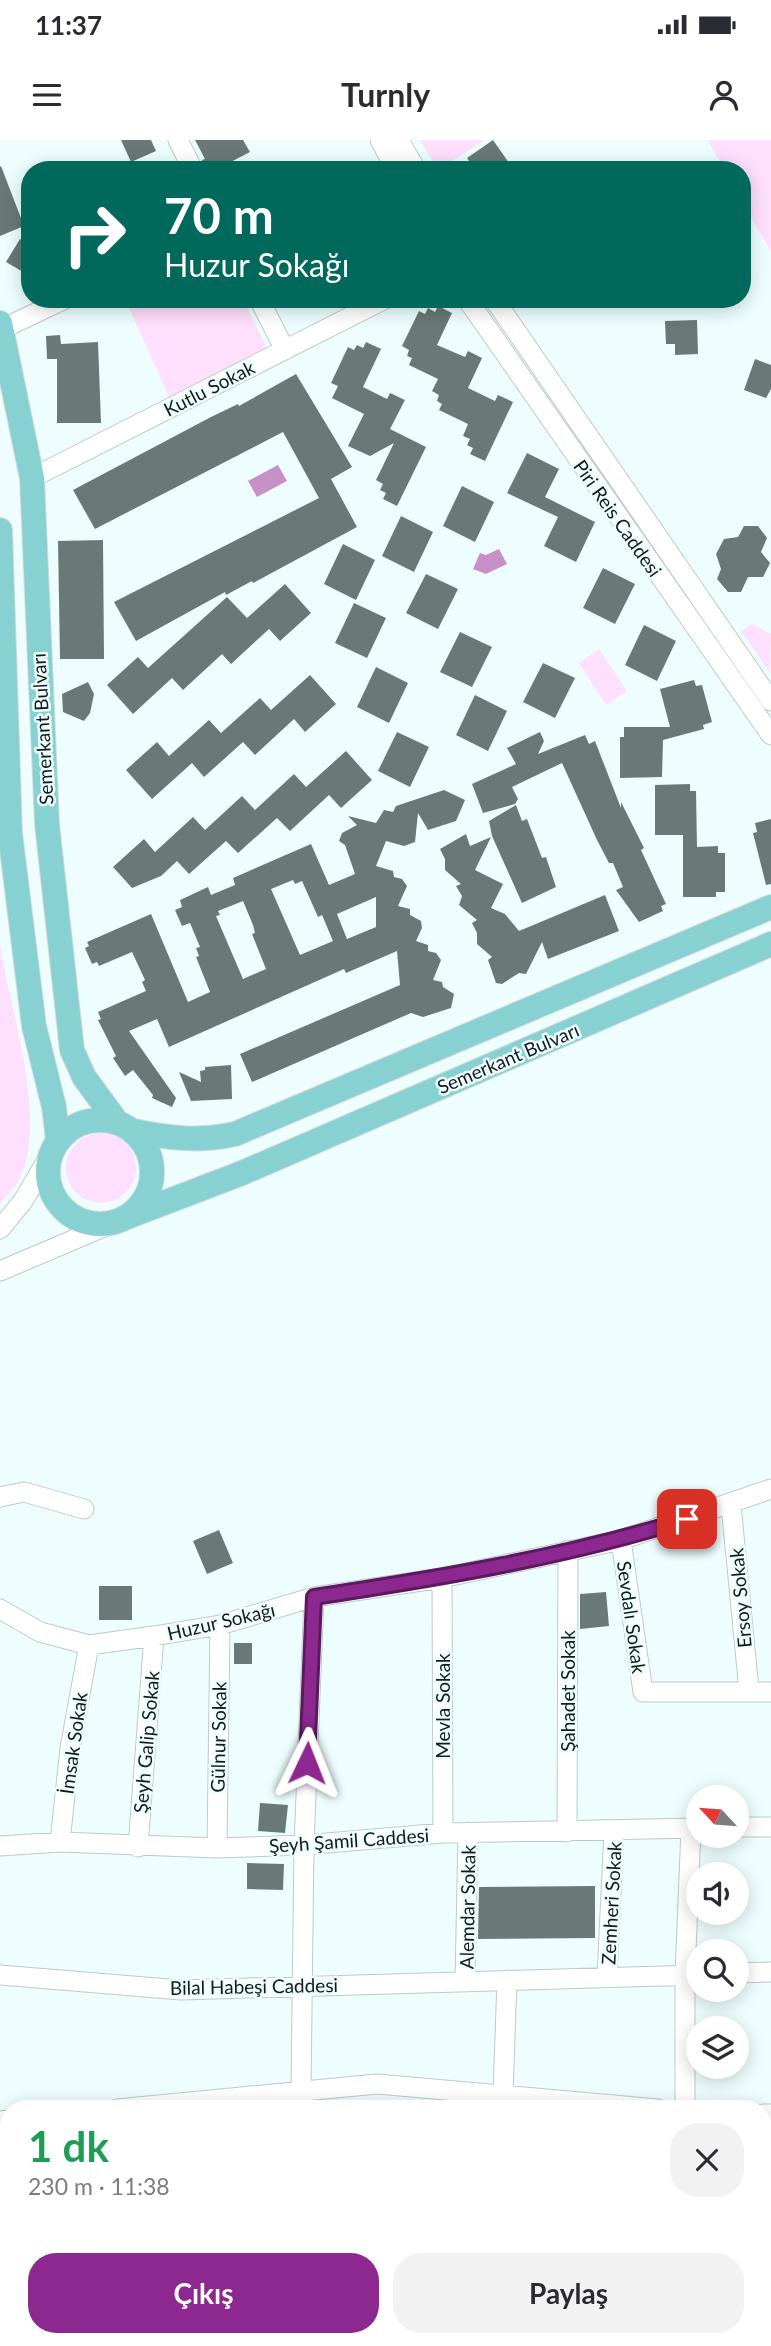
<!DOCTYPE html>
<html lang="tr">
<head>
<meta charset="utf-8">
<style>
	body { margin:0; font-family:Lato,sans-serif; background:#f2f2f3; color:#2b2b33; height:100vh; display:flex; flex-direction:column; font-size:26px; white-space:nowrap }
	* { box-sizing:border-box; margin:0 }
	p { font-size:23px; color:#7c7c81 }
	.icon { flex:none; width:38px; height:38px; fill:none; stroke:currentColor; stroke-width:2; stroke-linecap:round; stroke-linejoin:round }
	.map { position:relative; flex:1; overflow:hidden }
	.side { position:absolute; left:0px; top:1960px; width:772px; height:247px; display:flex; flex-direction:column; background:#fff; border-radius:28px 28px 0 0; box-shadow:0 4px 18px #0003 }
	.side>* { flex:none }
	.top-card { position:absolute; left:21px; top:21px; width:730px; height:147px; border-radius:28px; box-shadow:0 4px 18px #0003; background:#00695c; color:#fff; overflow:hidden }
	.needle { width:46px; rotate:296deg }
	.tools { position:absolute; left:686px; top:1645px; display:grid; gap:14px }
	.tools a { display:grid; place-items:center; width:63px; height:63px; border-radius:50%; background:#fff; box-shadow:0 4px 18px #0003; font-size:35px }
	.pin { position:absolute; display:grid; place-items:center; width:60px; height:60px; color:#fff; margin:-30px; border-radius:14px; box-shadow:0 4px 10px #0006 }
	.me { position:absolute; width:77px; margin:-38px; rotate:2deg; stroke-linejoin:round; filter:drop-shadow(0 0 5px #0008) }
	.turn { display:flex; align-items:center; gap:24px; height:147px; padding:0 28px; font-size:32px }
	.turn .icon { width:91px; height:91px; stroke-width:2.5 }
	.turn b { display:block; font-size:49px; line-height:60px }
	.round { display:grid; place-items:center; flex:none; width:74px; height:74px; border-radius:28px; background:#f2f2f3 }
	.overview { display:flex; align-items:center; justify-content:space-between; height:119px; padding:0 28px }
	h1 { font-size:42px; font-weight:700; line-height:52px; color:#1e9e55 }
	.button { display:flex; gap:14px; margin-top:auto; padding:14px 28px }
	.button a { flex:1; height:80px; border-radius:28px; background:#8c288f; color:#fff; font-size:28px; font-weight:700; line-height:80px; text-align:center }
	.button a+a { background:#f2f2f3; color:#2b2b33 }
	.status { display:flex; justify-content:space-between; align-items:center; height:49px; padding:0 35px; background:#fff; direction:ltr }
	.status svg { height:19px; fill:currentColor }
	header { display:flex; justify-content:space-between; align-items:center; height:91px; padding:0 28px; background:#fff; font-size:32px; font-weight:700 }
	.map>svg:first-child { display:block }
	.green { fill:#fedffd }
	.water { fill:#c890c8 }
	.building { fill:#6a7878; fill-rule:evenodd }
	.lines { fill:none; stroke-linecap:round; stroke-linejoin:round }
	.minor-casing { stroke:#bbcbcb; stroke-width:21 }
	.major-casing { stroke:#d9dada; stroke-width:26 }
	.minor { stroke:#fff; stroke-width:19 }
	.major { stroke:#88d1d3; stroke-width:24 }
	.route-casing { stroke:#5b1a5d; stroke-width:18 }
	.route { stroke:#8c288f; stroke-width:12 }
	.labels { text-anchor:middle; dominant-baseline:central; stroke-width:5; stroke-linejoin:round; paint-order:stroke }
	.street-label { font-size:19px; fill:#141a1a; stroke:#eefefe }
</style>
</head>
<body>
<div class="status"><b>11:37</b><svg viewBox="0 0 49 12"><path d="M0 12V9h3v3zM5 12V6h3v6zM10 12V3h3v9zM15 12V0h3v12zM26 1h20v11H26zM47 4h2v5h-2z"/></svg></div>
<header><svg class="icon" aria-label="menu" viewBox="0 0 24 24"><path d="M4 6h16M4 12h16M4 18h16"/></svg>Turnly<svg class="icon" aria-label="person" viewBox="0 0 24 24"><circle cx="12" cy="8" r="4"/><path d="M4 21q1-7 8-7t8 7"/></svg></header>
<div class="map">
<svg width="771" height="2206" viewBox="0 0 771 2206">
	<rect width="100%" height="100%" fill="#eefefe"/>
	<path class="green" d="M420 0H485L438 30Z
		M708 0H771V111L742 62V30H724Z
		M125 159H243L267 208 171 261Z
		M752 484 771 494 770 533 741 491Z
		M599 509 627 551 606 565 579 523Z
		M0 804C10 871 48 977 20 1038 16 1047 6 1056 0 1064Z
		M66 1028a35 35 0 1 1 70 0a35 35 0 1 1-70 0Z"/>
	<path class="water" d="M278 325 287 341 257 357 248 341Z
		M499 409 507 424 486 434 473 429 480 413 486 415Z"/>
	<path class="building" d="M121 0H151L156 11 131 22Z
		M195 0H243L250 12 223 26 225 30H205L202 20 205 19Z
		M493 0 514 30H475L467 18Z
		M1 26 24 86 0 96V27Z
		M20 99 30 105V136L6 122Z
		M438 166 452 173 437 205 465 217 468 211 482 218 468 248 495 261 498 255 513 262 485 321 470 314 473 308 467 305 470 299 463 296 468 284 439 270 442 264 437 261 439 255 432 251 438 239 409 225 412 218 407 216 409 210 402 206 419 171 425 174 428 168 435 172Z
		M697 180 698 214 675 215V204H666L665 181Z
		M60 195 61 204 98 202 101 283H57V219H47L46 196Z
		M366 202 381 209 363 247 387 259 390 253 405 260 390 289 426 307 397 366 383 359 386 353 380 350 383 344 376 340 394 303 370 316 348 306 364 274 332 258 338 246 331 243 348 207 354 210 357 205 363 208Z
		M755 219 771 225V249L766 258 744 250Z
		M296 234 352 327 331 339 357 387 253 443 252 441 226 455 225 452 136 501 114 462 319 358 283 292 95 389 73 350 211 277 238 264 239 266Z
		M527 313 559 329 545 357 595 382 576 422 544 406 558 377 507 353Z
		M462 346 494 362 475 402 443 386Z
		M401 376 433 392 414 432 382 416Z
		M744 386H758L767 398 761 412 770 423 763 437H748L741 452H728L717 439 721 429 716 414 724 399 738 397Z
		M103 400 104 519H60L58 401Z
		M343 404 375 420 356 460 324 444Z
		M603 428 635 444 615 484 583 468Z
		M426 434 458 449 438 489 406 473Z
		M285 444 311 473 280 501 269 489 231 524 222 514 183 550 172 538 133 574 107 545 138 517 148 528 227 457 247 478Z
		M354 463 386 478 367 518 335 503Z
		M644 485 676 501 657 541 625 525Z
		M460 492 492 507 472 547 440 532Z
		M543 523 575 538 555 578 523 562Z
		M376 527 408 543 389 583 357 567Z
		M310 535 336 564 305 592 294 579 255 615 243 602 204 637 192 623 152 659 126 630 157 602 169 616 209 580 221 593 260 558 271 570Z
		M694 540 696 546 702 545 712 582 703 585 704 589 663 600 662 637 620 638V597H624V587H670L660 549Z
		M88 542 94 554 90 573 84 581 63 572 62 554Z
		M475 555 507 571 488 611 456 595Z
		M397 592 429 607 410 647 378 631Z
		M540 592 544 601 538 614 585 595 589 604 595 601 621 668V662L644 708 641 710 666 764 661 766 663 771 639 782 616 750 623 747 613 723H609L597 700 562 623 512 647 518 659 515 664 483 673 472 644 516 624 507 608Z
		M346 611 372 640 341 668 329 655 290 691 277 678 238 713 226 701 189 734 177 721 161 736 132 748 113 727 144 699 155 712 193 677 205 690 242 656 255 670 294 634 306 647Z
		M690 644V651H696L697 707 718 706V713H725V752H716V757H683V695H655V645Z
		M444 650 465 660 456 681 428 690 418 673 415 702 404 706 386 701 376 726 393 731 394 737 402 739 407 746 398 766 410 769V775L421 781 422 788 416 801 428 805V811L436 813 441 820 433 840 442 842 443 847 454 854 451 868 423 877 411 873 252 942 240 914 400 845 397 811 346 833 344 829 169 907 157 879 129 891 176 958 172 967 152 958 153 955 133 930 125 936 113 918 116 916 98 880 101 879 98 872 146 851 142 842 145 840 132 812 99 826 97 822 92 824 85 808 89 806 87 802 151 774 188 862 210 852 196 817 199 816 196 808 200 807 190 783 182 786 175 770 182 767 180 760 208 747 211 755 235 745 233 738 311 704 329 745 355 734 345 705 339 701 342 693 357 685 348 676 376 683 384 670 393 672 396 666ZM293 740 295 744 302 741 318 777 322 775 333 801 300 815 271 749ZM376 757V787L347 799 337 774ZM243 761 253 785 255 793 252 794 266 829 243 839 216 776 220 775 218 771Z
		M516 665 522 681 527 679 542 718 546 717 556 747 522 763 492 696 489 681Z
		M771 679V744L766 745 753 693 757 692 755 683Z
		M466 694 470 706 491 697 475 730 503 744 491 768 505 774 519 791 605 755 619 791 548 819 542 802 526 834 519 833 502 844 496 843 488 820 492 817 477 804V793L472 783 477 780 459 765 462 756 456 746 461 744 445 730V719L440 709Z
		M231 925 232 959 191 961 179 932 201 942 200 931 205 930V927Z
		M219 1390 233 1423 207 1434 193 1401Z
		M99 1446H132V1480H99Z
		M606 1452 609 1486 580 1489V1454Z
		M234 1503H252V1524H234Z
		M260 1663 288 1665 285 1693 258 1691Z
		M247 1723 284 1724 283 1750 247 1749Z
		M595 1746V1798L478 1799 479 1747Z"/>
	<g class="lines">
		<defs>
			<path id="minor" d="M178 0 193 30
				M380 0 396 30
				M399 0 416 30
				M259 159 285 210
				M467 159 771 595
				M494 159 771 561
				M0 190 65 159
				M32 338 385 159
				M0 1089 23 1061 50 1015
				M0 1131 113 1083
				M0 1357 24 1352 84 1369
				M731 1365 749 1550
				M621 1400 643 1552H771
				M442 1438 443 1693
				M0 1469 40 1492 89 1505 154 1496 220 1485 314 1457 442 1438 621 1400 771 1349
				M737 1687H771
				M567 1692 568 1410
				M60 1702 70 1608 89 1505
				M0 1706 60 1702 217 1708 304 1705 443 1693 698 1688
				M138 1707 154 1496
				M217 1708 220 1485
				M737 1833 771 1832
				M0 1835 181 1850 698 1835
				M607 1836 614 1691
				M465 1841 468 1692
				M301 1950 304 1705 314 1457
				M503 1954 507 1840
				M117 1969 377 1944 658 1969
				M685 1969V1835L691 1689
				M763 1974H771
				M0 1981 9 1980
				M771 2017C768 2050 758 2092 771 2122
				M0 2120 9 2119
				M0 2196 9 2197
				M29 2198 279 2206
				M642 2198 648 2206"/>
			<path id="major" d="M0 183 32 338 47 684 72 910 84 937 117 982
				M0 390 10 693 34 886 54 967 58 1000
				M48 1032a52 52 0 1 1 104 0a52 52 0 1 1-104 0Z
				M133 991C168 998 200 1002 235 994L771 767
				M127 1077 242 1033 771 804"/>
		</defs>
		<use href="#minor" class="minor-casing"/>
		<use href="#major" class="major-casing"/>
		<use href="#minor" class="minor"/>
		<use href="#major" class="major"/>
	</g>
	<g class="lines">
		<defs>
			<path id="route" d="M307 1623 314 1457C440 1438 566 1417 687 1379"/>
		</defs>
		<use href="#route" class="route-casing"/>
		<use href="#route" class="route"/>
	</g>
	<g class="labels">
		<g class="street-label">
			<text transform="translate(209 248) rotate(-27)">Kutlu Sokak</text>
			<text transform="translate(618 378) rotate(55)">Piri Reis Caddesi</text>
			<text transform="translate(42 589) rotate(-93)">Semerkant Bulvarı</text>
			<text transform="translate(508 918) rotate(-23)">Semerkant Bulvarı</text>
			<text transform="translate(740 1458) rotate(-95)">Ersoy Sokak</text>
			<text transform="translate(632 1477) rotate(82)">Sevdalı Sokak</text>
			<text transform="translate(221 1481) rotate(-13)">Huzur Sokağı</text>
			<text transform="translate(567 1551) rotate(-90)">Şahadet Sokak</text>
			<text transform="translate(442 1566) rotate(-90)">Mevla Sokak</text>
			<text transform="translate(218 1597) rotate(-89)">Gülnur Sokak</text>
			<text transform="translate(146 1602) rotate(-85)">Şeyh Galip Sokak</text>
			<text transform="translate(73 1603) rotate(-82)">İmsak Sokak</text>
			<text transform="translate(349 1700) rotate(-4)">Şeyh Şamil Caddesi</text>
			<text transform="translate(611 1763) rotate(-87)">Zemheri Sokak</text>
			<text transform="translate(467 1767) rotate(-89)">Alemdar Sokak</text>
			<text transform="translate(254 1846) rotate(-1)">Bilal Habeşi Caddesi</text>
		</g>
	</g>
</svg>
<div class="tools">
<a><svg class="needle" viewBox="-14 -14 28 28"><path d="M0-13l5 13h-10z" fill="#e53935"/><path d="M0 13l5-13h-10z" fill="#7c7c81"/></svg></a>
<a><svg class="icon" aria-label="sound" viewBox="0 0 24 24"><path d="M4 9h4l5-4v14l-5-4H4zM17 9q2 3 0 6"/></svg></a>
<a><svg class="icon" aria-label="search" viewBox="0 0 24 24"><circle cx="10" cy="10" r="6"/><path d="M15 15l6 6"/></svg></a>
<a><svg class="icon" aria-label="layers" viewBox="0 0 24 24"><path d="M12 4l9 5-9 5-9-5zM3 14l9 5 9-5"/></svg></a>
</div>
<div class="pin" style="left:687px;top:1379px;background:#d93025"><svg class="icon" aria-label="arrive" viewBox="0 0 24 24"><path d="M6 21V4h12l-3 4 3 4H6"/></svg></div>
<svg class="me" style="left:307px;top:1623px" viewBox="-20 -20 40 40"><path d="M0-17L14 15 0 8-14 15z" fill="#8c288f" stroke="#fff" stroke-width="4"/></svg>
<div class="top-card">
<div class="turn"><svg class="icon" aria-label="right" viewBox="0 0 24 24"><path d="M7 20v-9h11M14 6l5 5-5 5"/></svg><div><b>70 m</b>Huzur Sokağı</div></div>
</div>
<section class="side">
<div class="overview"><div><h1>1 dk</h1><p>230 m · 11:38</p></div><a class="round"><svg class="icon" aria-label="close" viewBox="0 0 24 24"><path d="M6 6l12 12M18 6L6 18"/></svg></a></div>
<div class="button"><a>Çıkış</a><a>Paylaş</a></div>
</section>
</div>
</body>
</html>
